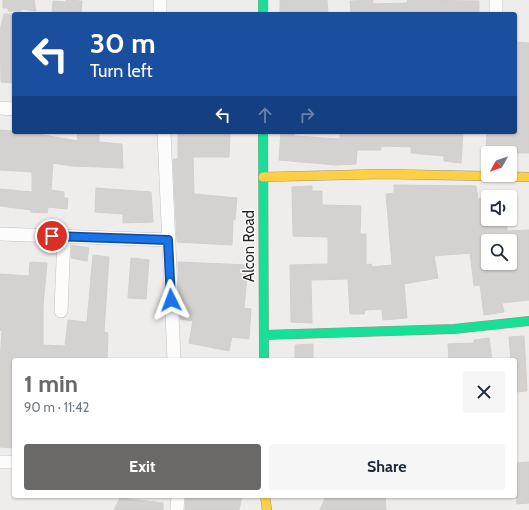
<!DOCTYPE html>
<html lang="en">
<head>
<meta charset="utf-8">
<style>
	body { margin:0; font-family:Cabin,sans-serif; background:#f6f6f7; color:#1f2937; height:100vh; display:flex; flex-direction:column; font-size:15px; white-space:nowrap }
	* { box-sizing:border-box; margin:0 }
	p { font-size:13px; color:#747a83 }
	.icon { flex:none; width:22px; height:22px; fill:none; stroke:currentColor; stroke-width:2; stroke-linecap:round; stroke-linejoin:round }
	.map { position:relative; flex:1; overflow:hidden }
	.side { position:absolute; left:12px; top:358px; width:505px; height:140px; display:flex; flex-direction:column; background:#fff; border-radius:4px; box-shadow:0 1px 3px #0004 }
	.side>* { flex:none }
	.hud { position:absolute; left:12px; top:12px; width:505px; height:122px; border-radius:4px; box-shadow:0 1px 3px #0004; background:#1a4fa0; color:#fff; overflow:hidden }
	.needle { width:26px; rotate:230deg }
	.controls { position:absolute; left:481px; top:146px; display:grid; gap:8px }
	.controls a { display:grid; place-items:center; width:36px; height:36px; border-radius:4px; background:#fff; box-shadow:0 1px 3px #0004; font-size:20px }
	.pin { position:absolute; display:grid; place-items:center; width:34px; height:34px; color:#fff; margin:-17px; border:2px solid #fff; border-radius:50%; box-shadow:0 1px 4px #0007 }
	.me { position:absolute; width:44px; margin:-22px; rotate:357deg; stroke-linejoin:round; filter:drop-shadow(0 0 3px #0008) }
	.turn { display:flex; align-items:center; gap:14px; height:84px; padding:0 12px; font-size:18px }
	.turn .icon { width:52px; height:52px; stroke-width:2.5 }
	.turn b { display:block; font-size:28px; line-height:34px }
	.lanes { display:flex; align-items:center; height:38px; padding:0 12px; background:#0003; justify-content:center; gap:20px; direction:ltr }
	.lanes .off { opacity:.35 }
	.round { display:grid; place-items:center; flex:none; width:42px; height:42px; border-radius:4px; background:#f6f6f7 }
	.head { display:flex; align-items:center; justify-content:space-between; height:68px; padding:0 12px }
	h1 { font-size:24px; font-weight:700; line-height:30px; color:#6a6968 }
	.primary-button { display:flex; gap:8px; margin-top:auto; padding:8px 12px }
	.primary-button a { flex:1; height:46px; border-radius:4px; background:#6a6968; color:#fff; font-size:16px; font-weight:700; line-height:46px; text-align:center }
	.primary-button a+a { background:#f6f6f7; color:#1f2937 }
	.map>svg:first-child { display:block }
	.building { fill:#d4d2d0; stroke:#d2cfcc; fill-rule:evenodd }
	.lines { fill:none; stroke-linecap:round; stroke-linejoin:round }
	.street-casing { stroke:#c5c4c3; stroke-width:14 }
	.fast-casing { stroke:#989883; stroke-width:10 }
	.slow-casing { stroke:#989883; stroke-width:10 }
	.street { stroke:#fdfcfc; stroke-width:13 }
	.fast { stroke:#16e098; stroke-width:9 }
	.slow { stroke:#ffcf43; stroke-width:9 }
	.route-casing { stroke:#114b97; stroke-width:10 }
	.route { stroke:#1a73e8; stroke-width:7 }
	.labels { text-anchor:middle; dominant-baseline:central; stroke-width:3; stroke-linejoin:round; paint-order:stroke }
	.street-label { font-size:15px; fill:#222; stroke:#fff }
</style>
</head>
<body>
<div class="map">
<svg width="529" height="510" viewBox="0 0 529 510">
	<rect width="100%" height="100%" fill="#efedeb"/>
	<path class="building" d="M3 0H34L36 11 21 9V11H8V8H3Z
		M66 0 82 1 81 14H52L53 1 66 2Z
		M280 0H327L328 14H280Z
		M373 0V4L407 3 408 0 479 1V14H351L350 1Z
		M4 14H14V83L1 82 0 30Z
		M515 42 529 43V153H486L487 132H515Z
		M0 130 26 132 78 141 77 132H99V142L122 144 123 168 72 166 53 163 51 190 64 192V198H68L67 209 48 207 47 213 31 212V210L0 206V189L32 192V172L0 170Z
		M281 132H294V136L340 139V132H463L461 163 444 161V156L411 153V147L381 146V150H357L356 164 336 165 279 160Z
		M178 133 230 134 229 157H193L194 194 237 198 235 220 233 219 232 245 177 242 173 159H178Z
		M394 185 476 186 478 199 488 197V219H506L507 231 529 230V300L502 303 504 312 484 315 480 285 474 286 470 253 434 256 438 278 404 284 407 318 383 320 382 309 365 310 364 314H350L348 279 311 280 312 323 291 322 290 265 328 264V237L293 236 292 187 312 186V191H322V205L361 206 360 234H366V265L371 264 372 267 392 265 386 194 394 193ZM488 241H510V263H488Z
		M96 188 151 192 153 222 123 223V214L95 212Z
		M72 245 89 248 87 261 71 258Z
		M93 255 109 257 104 332 108 333 107 360 59 358V360H14V448L0 447V361L2 331 0 330V274L29 276 30 262 47 263 43 306V345L65 346 68 320 87 322Z
		M131 258 149 260 146 299 128 298Z
		M178 262 248 265 244 308 251 309 249 339 232 337 229 351 189 343 193 321 180 319Z
		M524 336 527 391 515 392V360H511L509 337Z
		M489 338 492 360H449L448 344 474 343V340Z
		M313 344V360H295V345Z
		M529 462V503L517 504 515 463Z
		M186 496H242L239 510H185Z
		M326 496H385L386 510H320Z
		M120 498 163 503V510H114Z"/>
	<g class="lines">
		<defs>
			<path id="street" d="M160 0V14
				M496 14V0
				M0 108 14 109
				M164 132 174 360
				M0 234 168 240
				M61 311 64 237
				M0 462H14
				M177 510 178 496"/>
			<path id="fast" d="M263 0V14
				M263 132 264 360
				M264 335 454 329 529 321"/>
			<path id="slow" d="M263 177 383 174 529 177
				M265 496 267 510"/>
		</defs>
		<use href="#street" class="street-casing"/>
		<use href="#fast" class="fast-casing"/>
		<use href="#slow" class="slow-casing"/>
		<use href="#street" class="street"/>
		<use href="#fast" class="fast"/>
		<use href="#slow" class="slow"/>
	</g>
	<g class="lines">
		<defs>
			<path id="route" d="M52 236 168 240 171 300"/>
		</defs>
		<use href="#route" class="route-casing"/>
		<use href="#route" class="route"/>
	</g>
	<g class="labels">
		<g class="street-label">
			<text transform="translate(249 246) rotate(-90)">Alcon Road</text>
		</g>
	</g>
</svg>
<div class="controls">
<a><svg class="needle" viewBox="-14 -14 28 28"><path d="M0-13l5 13h-10z" fill="#e53935"/><path d="M0 13l5-13h-10z" fill="#747a83"/></svg></a>
<a><svg class="icon" aria-label="sound" viewBox="0 0 24 24"><path d="M4 9h4l5-4v14l-5-4H4zM17 9q2 3 0 6"/></svg></a>
<a><svg class="icon" aria-label="search" viewBox="0 0 24 24"><circle cx="10" cy="10" r="6"/><path d="M15 15l6 6"/></svg></a>
</div>
<div class="pin" style="left:52px;top:236px;background:#d93025"><svg class="icon" aria-label="arrive" viewBox="0 0 24 24"><path d="M6 21V4h12l-3 4 3 4H6"/></svg></div>
<svg class="me" style="left:171px;top:300px" viewBox="-20 -20 40 40"><path d="M0-17L14 15 0 8-14 15z" fill="#1a73e8" stroke="#fff" stroke-width="4"/></svg>
<div class="hud">
<div class="turn"><svg class="icon" aria-label="left" viewBox="0 0 24 24"><path d="M17 20v-9H6M10 6l-5 5 5 5"/></svg><div><b>30 m</b>Turn left</div></div>
<div class="lanes"><svg class="icon" aria-label="left" viewBox="0 0 24 24"><path d="M17 20v-9H6M10 6l-5 5 5 5"/></svg><svg class="icon off" aria-label="ahead" viewBox="0 0 24 24"><path d="M12 20V5M6 11l6-6 6 6"/></svg><svg class="icon off" aria-label="right" viewBox="0 0 24 24"><path d="M7 20v-9h11M14 6l5 5-5 5"/></svg></div>
</div>
<section class="side">
<div class="head"><div><h1>1 min</h1><p>90 m · 11:42</p></div><a class="round"><svg class="icon" aria-label="close" viewBox="0 0 24 24"><path d="M6 6l12 12M18 6L6 18"/></svg></a></div>
<div class="primary-button"><a>Exit</a><a>Share</a></div>
</section>
</div>
</body>
</html>
